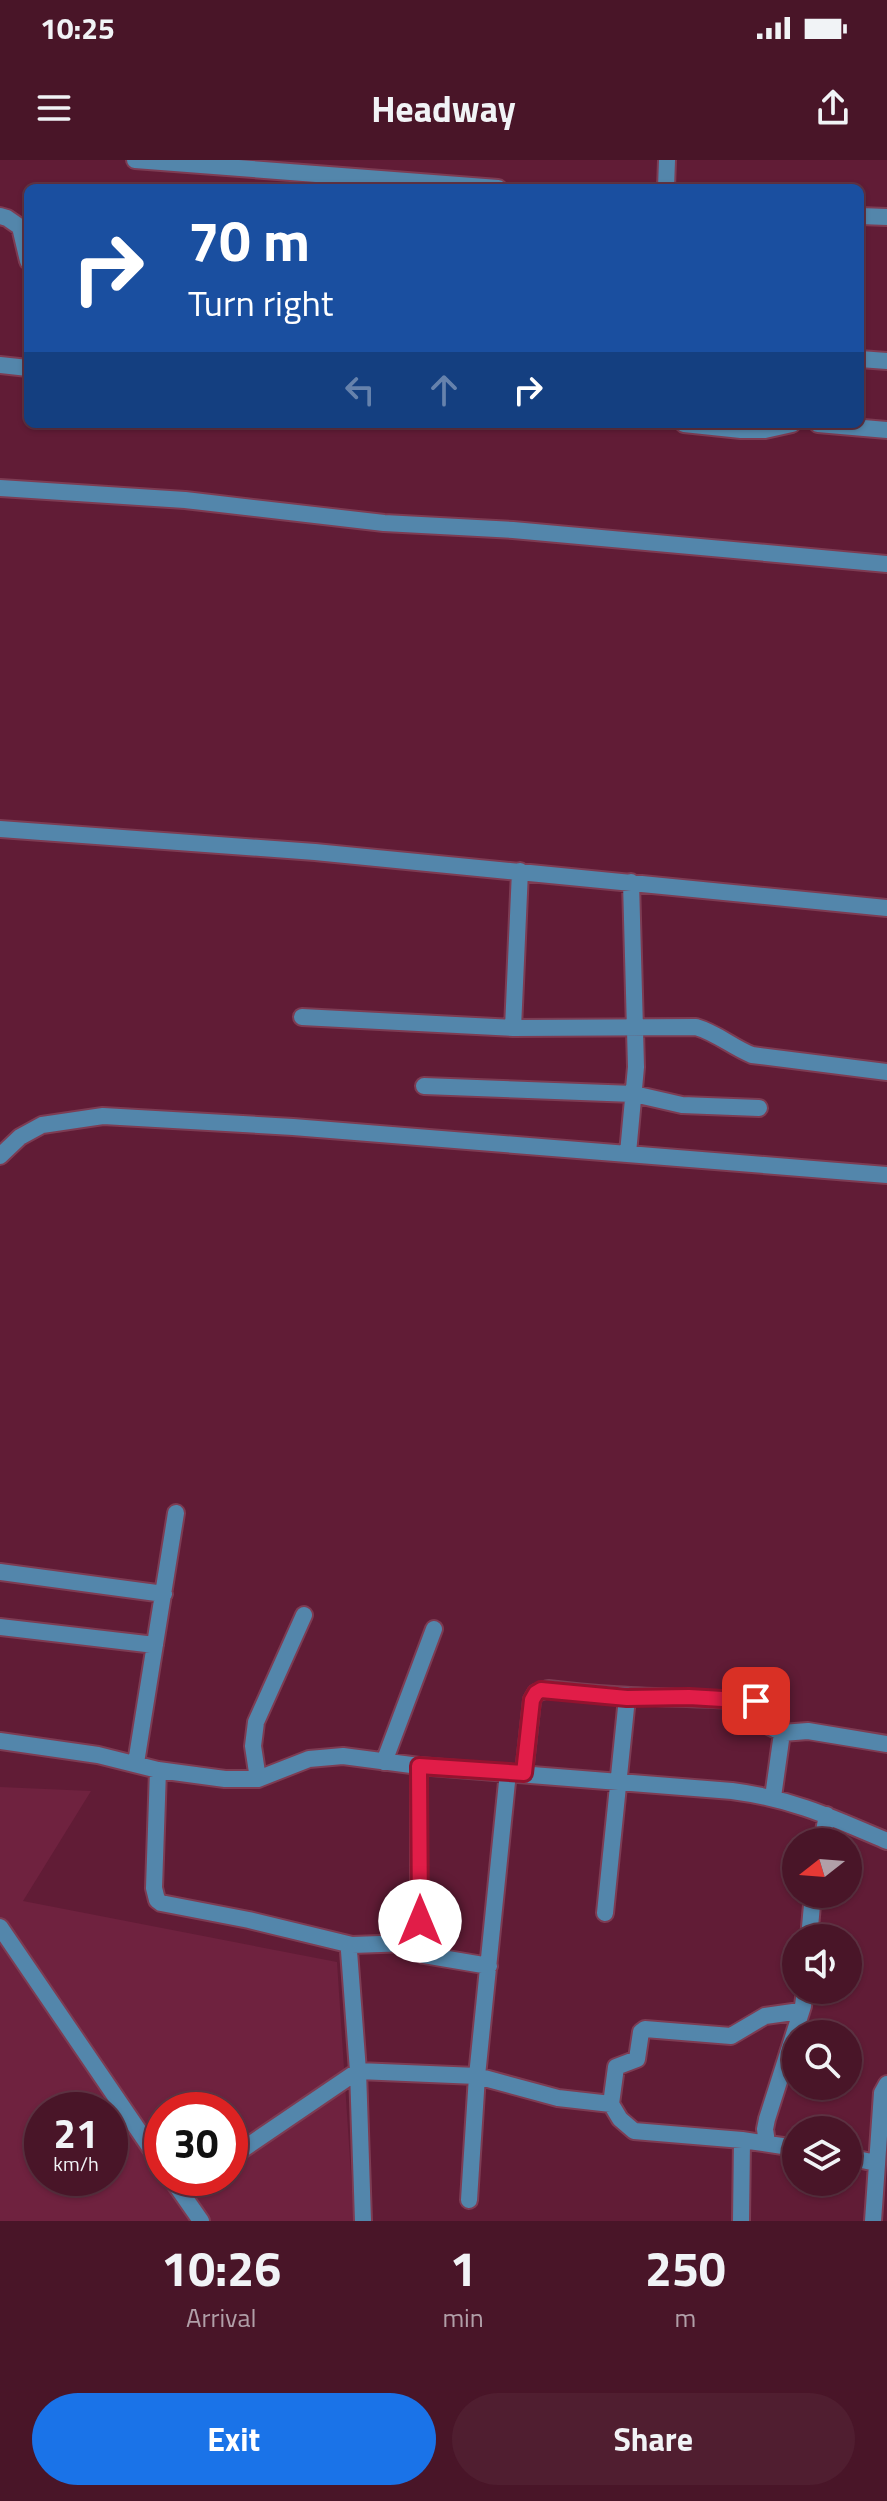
<!DOCTYPE html>
<html lang="en">
<head>
<meta charset="utf-8">
<style>
	body { margin:0; font-family:"Titillium Web",sans-serif; background:#501e30; color:#f1f3f6; height:100vh; display:flex; flex-direction:column; font-size:30px; white-space:nowrap }
	* { box-sizing:border-box; margin:0 }
	p { font-size:26px; color:#b19fa8 }
	.icon { flex:none; width:44px; height:44px; fill:none; stroke:currentColor; stroke-width:2; stroke-linecap:round; stroke-linejoin:round }
	.map { position:relative; height:2061px; overflow:hidden }
	.drawer { display:flex; flex-direction:column; background:#491528; flex:1 }
	.drawer>* { flex:none }
	.hud { position:absolute; left:24px; top:24px; width:840px; height:244px; border-radius:12px; box-shadow:0 2px 6px #0004,0 0 0 2px #613445; background:#1a4fa0; color:#fff; overflow:hidden }
	.needle { width:52px; rotate:253deg }
	.tools { position:absolute; left:782px; top:1668px; display:grid; gap:16px }
	.tools a { display:grid; place-items:center; width:80px; height:80px; border-radius:50%; background:#491528; box-shadow:0 2px 6px #0004,0 0 0 2px #613445; font-size:40px }
	.speed { position:absolute; left:24px; top:1932px; display:flex; gap:16px; font-size:40px; font-weight:700; text-align:center }
	.speed>* { display:grid; place-content:center; width:104px; height:104px; border-radius:50%; background:#491528; box-shadow:0 2px 6px #0004,0 0 0 2px #613445; line-height:1 }
	.speed small { font-size:20px; font-weight:400 }
	.speed .limit { border:12px solid #d22; background:#fff; color:#111 }
	.pin { position:absolute; display:grid; place-items:center; width:68px; height:68px; color:#fff; margin:-34px; border-radius:16px; box-shadow:0 4px 12px #0006 }
	.me { position:absolute; width:88px; margin:-44px; rotate:0deg; stroke-linejoin:round; filter:drop-shadow(0 0 6px #0008) }
	.turn { display:flex; align-items:center; gap:28px; height:168px; padding:0 32px; font-size:36px }
	.turn .icon { width:104px; height:104px; stroke-width:2.5 }
	.turn b { display:block; font-size:56px; line-height:68px }
	.lanes { display:flex; align-items:center; height:76px; padding:0 32px; background:#0003; justify-content:center; gap:40px; direction:ltr }
	.lanes .off { opacity:.35 }
	.eta { display:flex; justify-content:space-evenly; align-items:center; height:136px; text-align:center }
	.eta b { font-size:48px; font-weight:700; line-height:56px }
	.button { display:flex; gap:16px; margin-top:auto; padding:16px 32px }
	.button a { flex:1; height:92px; border-radius:48px; background:#1a73e8; color:#fff; font-size:32px; font-weight:700; line-height:92px; text-align:center }
	.button a+a { background:#501e30; color:#f1f3f6 }
	.status { display:flex; justify-content:space-between; align-items:center; height:56px; padding:0 40px; background:#491528; direction:ltr }
	.status svg { height:22px; fill:currentColor }
	header { display:flex; justify-content:space-between; align-items:center; height:104px; padding:0 32px; background:#491528; font-size:36px; font-weight:700 }
	.map>svg:first-child { display:block }
	.built { fill:#6f223f; fill-rule:evenodd }
	.lines { fill:none; stroke-linecap:round; stroke-linejoin:round }
	.minor-casing { stroke:#7d3c53; stroke-width:20 }
	.minor { stroke:#5386ab; stroke-width:16 }
	.route-casing { stroke:#92132f; stroke-width:20 }
	.route { stroke:#e11d48; stroke-width:14 }
</style>
</head>
<body>
<div class="status"><b>10:25</b><svg viewBox="0 0 49 12"><path d="M0 12V9h3v3zM5 12V6h3v6zM10 12V3h3v9zM15 12V0h3v12zM26 1h20v11H26zM47 4h2v5h-2z"/></svg></div>
<header><svg class="icon" aria-label="menu" viewBox="0 0 24 24"><path d="M4 6h16M4 12h16M4 18h16"/></svg>Headway<svg class="icon" aria-label="share" viewBox="0 0 24 24"><path d="M12 15V3M7 8l5-5 5 5M5 13v7h14v-7"/></svg></header>
<div class="map">
<svg width="887" height="2061" viewBox="0 0 887 2061">
	<rect width="100%" height="100%" fill="#611c36"/>
	<path class="built" d="M0 1627 91 1631 23 1741 337 1802 354 2061H0ZM42 1950H110V2018H42ZM162 1950H230V2018H162Z"/>
	<g class="lines">
		<defs>
			<path id="minor" d="M135 0 498 28
				M666 28 667 0
				M0 56 7 58 20 67 28 101
				M860 56 887 57
				M860 199 887 201
				M0 205 28 208
				M684 264 741 270H765L792 264
				M818 264 887 270
				M0 328 185 340 384 363 513 370 887 404
				M0 669 315 692 887 748
				M302 857 513 868 696 867C717 873 732 887 752 895L887 912
				M513 868 520 711
				M424 926 634 934 682 945 759 948
				M628 993 636 907 631 722
				M0 996 20 977 42 965 103 956 293 967 887 1015
				M0 1412 164 1434
				M0 1467 155 1485
				M0 1581 98 1595 158 1610 225 1619H258L309 1599 343 1596 419 1606 732 1631C793 1639 831 1657 887 1681
				M384 1602 434 1469
				M136 1603 176 1353
				M158 1610 154 1728 157 1740 161 1743 249 1760 352 1785 409 1783 415 1781 419 1773V1606
				M524 1613 532 1540 536 1533 548 1529C617 1538 686 1537 756 1541L763 1549V1563L782 1573
				M258 1619 253 1586 256 1562 304 1455
				M773 1637 782 1573 808 1571 887 1584
				M822 1682 827 1655
				M605 1753 627 1538
				M0 1767 162 2005
				M809 1778 813 1734
				M415 1781 424 1795 489 1806
				M352 1785 349 1791 358 1911 363 2061
				M611 1944 620 1959 634 1971 742 1980 796 1988
				M767 1983 765 1969 767 1959 803 1846
				M848 1997 876 2003
				M230 1998 358 1911 477 1916 558 1938 611 1944 616 1907 637 1899 641 1872 645 1869 731 1876 765 1856 800 1851 803 1846 805 1830
				M171 2018 201 2061
				M181 2032 201 2018
				M469 2040 477 1916 508 1612
				M741 2061 742 1980
				M873 2061 882 1933 887 1924"/>
		</defs>
		<use href="#minor" class="minor-casing"/>
		<use href="#minor" class="minor"/>
	</g>
	<g class="lines">
		<defs>
			<path id="route" d="M420 1761 419 1606 524 1613 532 1540 536 1533 541 1530 627 1538 689 1537 756 1541"/>
		</defs>
		<use href="#route" class="route-casing"/>
		<use href="#route" class="route"/>
	</g>
</svg>
<div class="tools">
<a><svg class="needle" viewBox="-14 -14 28 28"><path d="M0-13l5 13h-10z" fill="#e53935"/><path d="M0 13l5-13h-10z" fill="#b19fa8"/></svg></a>
<a><svg class="icon" aria-label="sound" viewBox="0 0 24 24"><path d="M4 9h4l5-4v14l-5-4H4zM17 9q2 3 0 6"/></svg></a>
<a><svg class="icon" aria-label="search" viewBox="0 0 24 24"><circle cx="10" cy="10" r="6"/><path d="M15 15l6 6"/></svg></a>
<a><svg class="icon" aria-label="layers" viewBox="0 0 24 24"><path d="M12 4l9 5-9 5-9-5zM3 14l9 5 9-5"/></svg></a>
</div>
<div class="speed"><div>21<small>km/h</small></div><div class="limit">30</div></div>
<div class="pin" style="left:756px;top:1541px;background:#d93025"><svg class="icon" aria-label="arrive" viewBox="0 0 24 24"><path d="M6 21V4h12l-3 4 3 4H6"/></svg></div>
<svg class="me" style="left:420px;top:1761px" viewBox="-20 -20 40 40"><circle r="19" fill="#fff"/><path d="M0-13L10 11 0 6-10 11z" fill="#e11d48"/></svg>
<div class="hud">
<div class="turn"><svg class="icon" aria-label="right" viewBox="0 0 24 24"><path d="M7 20v-9h11M14 6l5 5-5 5"/></svg><div><b>70 m</b>Turn right</div></div>
<div class="lanes"><svg class="icon off" aria-label="left" viewBox="0 0 24 24"><path d="M17 20v-9H6M10 6l-5 5 5 5"/></svg><svg class="icon off" aria-label="ahead" viewBox="0 0 24 24"><path d="M12 20V5M6 11l6-6 6 6"/></svg><svg class="icon" aria-label="right" viewBox="0 0 24 24"><path d="M7 20v-9h11M14 6l5 5-5 5"/></svg></div>
</div>
</div>
<section class="drawer">
<div class="eta">
<div><b>10:26</b><p>Arrival</p></div>
<div><b>1</b><p>min</p></div>
<div><b>250</b><p>m</p></div>
</div>
<div class="button"><a>Exit</a><a>Share</a></div>
</section>
</body>
</html>
